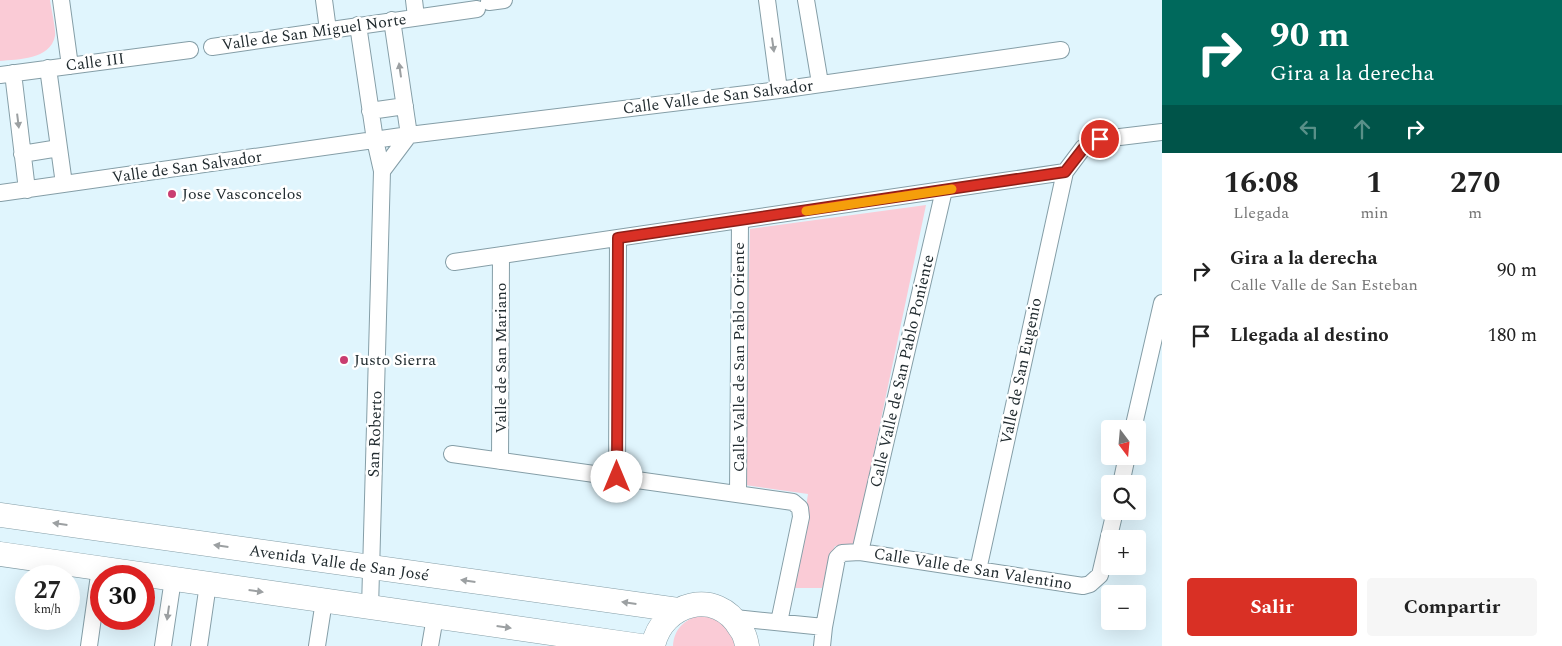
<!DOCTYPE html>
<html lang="es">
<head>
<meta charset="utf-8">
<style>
	body { margin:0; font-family:Spectral,serif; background:#f6f6f6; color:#222; height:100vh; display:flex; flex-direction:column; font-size:19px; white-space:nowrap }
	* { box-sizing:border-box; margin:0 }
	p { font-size:16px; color:#767676 }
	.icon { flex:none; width:28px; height:28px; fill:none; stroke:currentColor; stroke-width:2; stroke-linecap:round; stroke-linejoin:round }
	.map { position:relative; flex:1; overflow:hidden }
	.details { display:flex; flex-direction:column; background:#fff; width:400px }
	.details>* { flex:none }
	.banner { background:#00695c; color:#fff; overflow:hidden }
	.needle { width:32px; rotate:164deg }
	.controls { position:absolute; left:1101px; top:420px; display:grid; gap:10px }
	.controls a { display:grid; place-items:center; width:45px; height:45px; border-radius:5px; background:#fff; box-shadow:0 5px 20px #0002; font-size:25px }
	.speed { position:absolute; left:15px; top:565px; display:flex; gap:10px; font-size:25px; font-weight:700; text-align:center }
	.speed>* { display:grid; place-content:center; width:65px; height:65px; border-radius:50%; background:#fff; box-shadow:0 5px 20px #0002; line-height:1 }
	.speed small { font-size:12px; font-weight:400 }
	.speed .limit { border:8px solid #d22; background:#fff; color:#111 }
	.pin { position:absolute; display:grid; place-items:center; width:42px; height:42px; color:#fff; margin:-21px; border:2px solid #fff; border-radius:50%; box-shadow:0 1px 5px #0007 }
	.me { position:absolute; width:55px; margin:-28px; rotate:0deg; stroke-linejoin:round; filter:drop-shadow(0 0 4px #0008) }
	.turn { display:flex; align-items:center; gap:18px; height:105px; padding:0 25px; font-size:22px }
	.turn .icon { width:65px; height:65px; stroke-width:2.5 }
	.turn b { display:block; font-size:35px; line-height:42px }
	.lanes { display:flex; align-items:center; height:48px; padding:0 25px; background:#0003; justify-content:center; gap:25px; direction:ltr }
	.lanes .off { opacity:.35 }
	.eta { display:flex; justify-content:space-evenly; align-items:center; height:85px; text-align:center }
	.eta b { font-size:30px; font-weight:700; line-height:35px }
	.button { display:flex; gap:10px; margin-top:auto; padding:10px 25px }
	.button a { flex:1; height:58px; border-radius:5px; background:#d93025; color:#fff; font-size:20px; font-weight:700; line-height:58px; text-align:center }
	.button a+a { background:#f6f6f6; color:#222 }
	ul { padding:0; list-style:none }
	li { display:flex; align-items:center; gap:15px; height:65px; padding:0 25px }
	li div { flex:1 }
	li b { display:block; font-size:19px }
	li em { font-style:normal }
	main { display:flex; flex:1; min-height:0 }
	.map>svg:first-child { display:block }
	.green { fill:#facbd6 }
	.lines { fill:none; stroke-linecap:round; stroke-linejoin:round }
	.street-casing { stroke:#859ea7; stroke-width:18 }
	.secondary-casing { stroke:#859ea7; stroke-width:25 }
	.street { stroke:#fff; stroke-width:16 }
	.secondary { stroke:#fff; stroke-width:24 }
	.oneway { fill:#9ca0a2 }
	.route-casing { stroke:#8d1f18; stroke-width:12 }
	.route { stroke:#d93025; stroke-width:9 }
	.slow { stroke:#f59e0b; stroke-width:9 }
	.poi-dot { fill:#c93d70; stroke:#fff; stroke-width:2 }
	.labels { text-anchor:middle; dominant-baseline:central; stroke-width:5; stroke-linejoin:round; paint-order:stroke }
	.street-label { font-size:16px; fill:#222c30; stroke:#fff }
	.poi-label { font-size:16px; fill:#222c30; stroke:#fff; text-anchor:start }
</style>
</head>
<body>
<main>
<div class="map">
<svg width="1162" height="646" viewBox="0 0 1162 646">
	<rect width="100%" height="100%" fill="#e0f5fd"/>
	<path class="green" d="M0 0H50C51 8 56 29 55 36 50 60 18 59 0 61Z
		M926 205 854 548 835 546 822 588H793L808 494 745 485 750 229Z
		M700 615H709L732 631 735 646H673C674 629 684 620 700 615Z"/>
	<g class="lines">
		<defs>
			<path id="street" d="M61 0 70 66
				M324 0 328 30
				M414 0 416 17
				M767 0 779 90
				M806 0 820 83
				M489 2 504 0
				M358 25 375 140 382 171 370 608
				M212 47 477 9
				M48 68 64 184
				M13 73 27 190
				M0 75 190 50
				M370 111 405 106
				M22 154 59 148
				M382 171 409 135 392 20
				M0 193 409 135 779 90 1061 50
				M454 262 1065 172 1083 148 1095 140 1162 132
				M1133 429 1162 303
				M452 454 793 502 800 508 801 517 779 622
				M500 461 501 255
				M617 477 618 238
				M1121 484 1127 456
				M738 494 740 221
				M860 552 944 190
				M978 570 1065 172
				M735 618 824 627
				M89 646 100 568
				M163 646 173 579
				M199 646 208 584
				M317 646 324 601
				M430 646 435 617
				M822 646 824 627 837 558 842 553 860 552 1083 586 1090 584 1100 575 1115 511"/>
			<path id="secondary" d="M0 515 678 610
				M0 554 641 646
				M653 646C662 602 717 588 740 628 744 633 746 639 747 646"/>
		</defs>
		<use href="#street" class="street-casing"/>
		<use href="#secondary" class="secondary-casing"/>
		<use href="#street" class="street"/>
		<use href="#secondary" class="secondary"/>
	</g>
	<defs><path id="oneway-solid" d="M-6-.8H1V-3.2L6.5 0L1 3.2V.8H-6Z" transform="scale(1.25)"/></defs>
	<g class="oneway">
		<use href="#oneway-solid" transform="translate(773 45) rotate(82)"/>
		<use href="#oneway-solid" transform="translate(400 70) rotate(-98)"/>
		<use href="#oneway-solid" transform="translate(18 121) rotate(83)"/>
		<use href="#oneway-solid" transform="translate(60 524) rotate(-172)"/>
		<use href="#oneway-solid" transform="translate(221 546) rotate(-172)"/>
		<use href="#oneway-solid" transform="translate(468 581) rotate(-172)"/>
		<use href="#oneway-solid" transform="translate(256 591) rotate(8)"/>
		<use href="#oneway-solid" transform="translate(629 603) rotate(-172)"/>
		<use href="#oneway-solid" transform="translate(168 613) rotate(98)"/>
		<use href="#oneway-solid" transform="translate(504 627) rotate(8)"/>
	</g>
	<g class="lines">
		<defs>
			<path id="route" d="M617 477 618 238 1065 172 1086 145 1100 139"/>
		</defs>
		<use href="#route" class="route-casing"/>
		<use href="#route" class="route"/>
		<path class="slow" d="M806 211 952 189"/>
	</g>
	<g class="poi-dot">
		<circle cx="172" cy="194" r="5"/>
		<circle cx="344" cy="360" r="5"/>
	</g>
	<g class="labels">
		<g class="street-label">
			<text transform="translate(314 32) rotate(-8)">Valle de San Miguel Norte</text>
			<text transform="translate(95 62) rotate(-7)">Calle III</text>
			<text transform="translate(718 97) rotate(-7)">Calle Valle de San Salvador</text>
			<text transform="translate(187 167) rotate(-8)">Valle de San Salvador</text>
			<text transform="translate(739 357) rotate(-90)">Calle Valle de San Pablo Oriente</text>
			<text transform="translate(501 358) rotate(-90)">Valle de San Mariano</text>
			<text transform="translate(902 371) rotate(-77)">Calle Valle de San Pablo Poniente</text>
			<text transform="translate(1021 371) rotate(-78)">Valle de San Eugenio</text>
			<text transform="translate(375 434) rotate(-88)">San Roberto</text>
			<text transform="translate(339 563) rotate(8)">Avenida Valle de San José</text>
			<text transform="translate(973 569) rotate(9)">Calle Valle de San Valentino</text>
		</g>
		<g class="poi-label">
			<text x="182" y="194">Jose Vasconcelos</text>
			<text x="354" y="360">Justo Sierra</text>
		</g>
	</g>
</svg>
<div class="controls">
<a><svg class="needle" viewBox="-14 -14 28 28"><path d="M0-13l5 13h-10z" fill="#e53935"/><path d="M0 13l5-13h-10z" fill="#767676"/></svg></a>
<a><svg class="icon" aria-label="search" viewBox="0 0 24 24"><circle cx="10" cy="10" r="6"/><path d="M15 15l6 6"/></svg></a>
<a>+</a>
<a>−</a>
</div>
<div class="speed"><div>27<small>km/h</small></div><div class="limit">30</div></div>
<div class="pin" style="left:1100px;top:139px;background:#d93025"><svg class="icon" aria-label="arrive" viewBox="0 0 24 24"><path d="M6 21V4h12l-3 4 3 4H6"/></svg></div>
<svg class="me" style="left:617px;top:477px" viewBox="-20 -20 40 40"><circle r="19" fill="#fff"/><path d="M0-13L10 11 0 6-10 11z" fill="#d93025"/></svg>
</div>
<section class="details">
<div class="banner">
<div class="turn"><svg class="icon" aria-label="right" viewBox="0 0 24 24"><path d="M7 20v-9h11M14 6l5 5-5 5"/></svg><div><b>90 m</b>Gira a la derecha</div></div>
<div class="lanes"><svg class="icon off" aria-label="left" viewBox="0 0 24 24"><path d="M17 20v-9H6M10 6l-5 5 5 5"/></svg><svg class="icon off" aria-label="ahead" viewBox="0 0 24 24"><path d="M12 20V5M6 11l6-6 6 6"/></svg><svg class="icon" aria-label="right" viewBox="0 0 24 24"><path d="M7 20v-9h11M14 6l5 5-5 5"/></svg></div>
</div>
<div class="eta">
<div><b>16:08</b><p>Llegada</p></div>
<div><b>1</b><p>min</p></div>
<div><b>270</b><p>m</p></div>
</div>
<ul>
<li><svg class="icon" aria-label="right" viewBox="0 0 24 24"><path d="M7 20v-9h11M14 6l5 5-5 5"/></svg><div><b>Gira a la derecha</b><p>Calle Valle de San Esteban</p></div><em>90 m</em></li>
<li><svg class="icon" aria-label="arrive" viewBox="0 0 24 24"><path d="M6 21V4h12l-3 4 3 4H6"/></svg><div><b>Llegada al destino</b></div><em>180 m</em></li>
</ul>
<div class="button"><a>Salir</a><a>Compartir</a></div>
</section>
</main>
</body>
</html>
